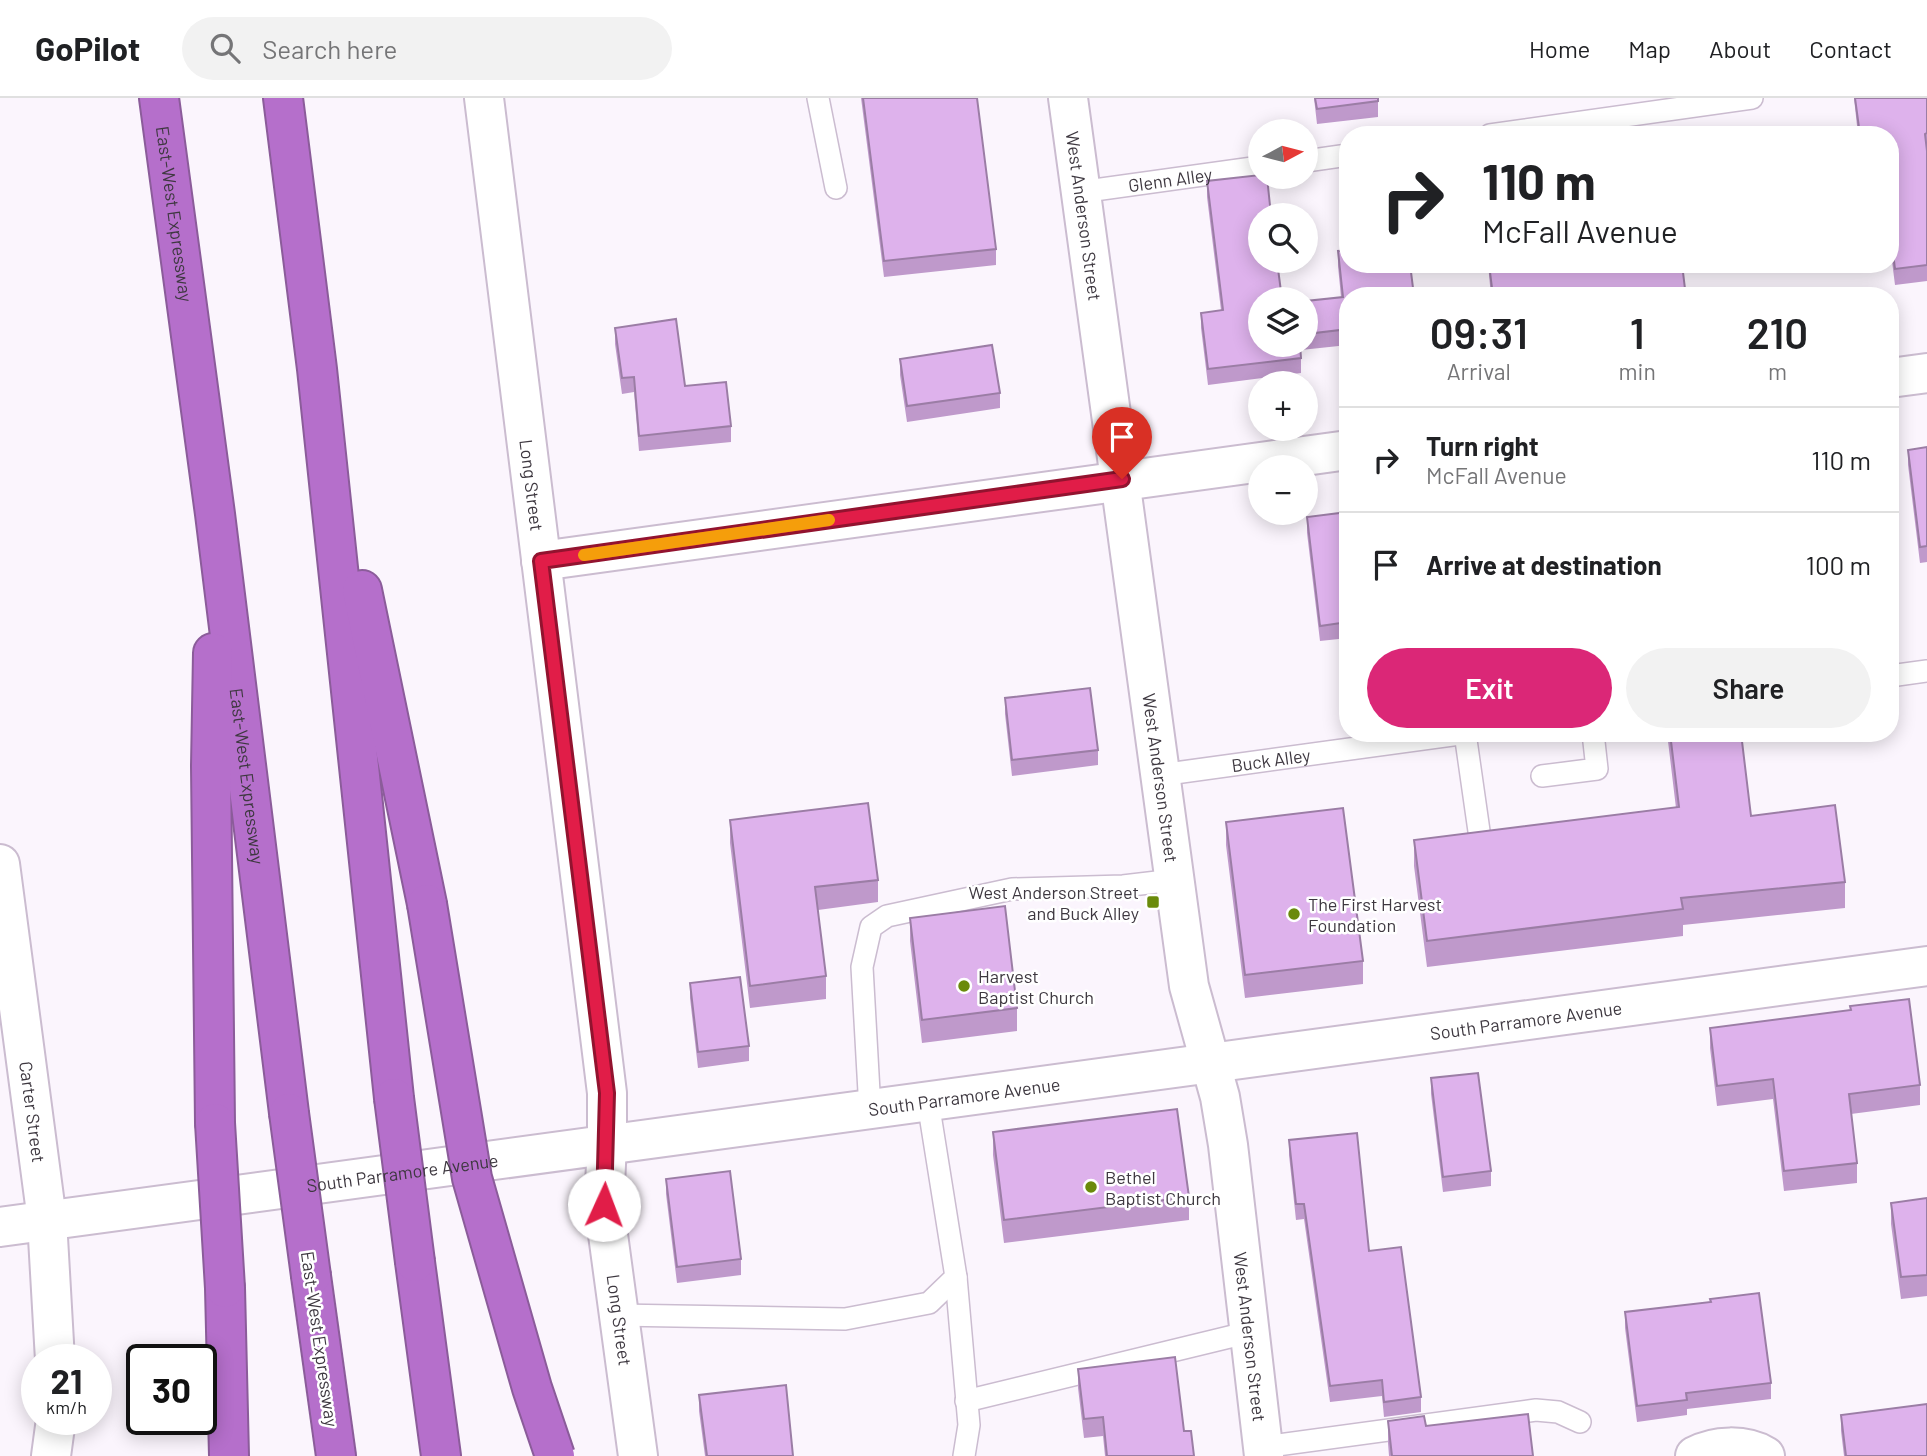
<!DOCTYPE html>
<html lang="en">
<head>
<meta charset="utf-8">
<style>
	body { margin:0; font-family:Barlow,sans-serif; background:#f2f2f2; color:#202124; height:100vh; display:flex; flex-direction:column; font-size:26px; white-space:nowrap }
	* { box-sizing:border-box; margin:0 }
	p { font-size:23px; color:#757577 }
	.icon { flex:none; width:38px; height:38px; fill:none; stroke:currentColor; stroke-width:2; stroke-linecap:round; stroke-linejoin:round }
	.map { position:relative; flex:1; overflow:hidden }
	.panel { position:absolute; left:1339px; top:189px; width:560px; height:455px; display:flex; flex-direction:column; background:#fff; border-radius:28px; box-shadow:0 4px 18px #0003 }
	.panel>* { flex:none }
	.hud { position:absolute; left:1339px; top:28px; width:560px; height:147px; border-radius:28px; box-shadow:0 4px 18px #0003; background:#fff; color:#202124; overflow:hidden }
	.needle { width:46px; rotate:83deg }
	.tools { position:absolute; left:1248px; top:21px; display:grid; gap:14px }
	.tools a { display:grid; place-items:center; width:70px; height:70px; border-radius:50%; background:#fff; box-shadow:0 4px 18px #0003; font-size:35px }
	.speed { position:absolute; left:21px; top:1246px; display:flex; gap:14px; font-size:35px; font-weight:700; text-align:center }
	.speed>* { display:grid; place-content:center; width:91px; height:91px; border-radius:50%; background:#fff; box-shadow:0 4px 18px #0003; line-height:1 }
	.speed small { font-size:18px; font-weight:400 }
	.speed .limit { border:4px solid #111; border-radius:10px; background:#fff; color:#111 }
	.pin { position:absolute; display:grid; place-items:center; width:60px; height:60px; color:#fff; margin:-72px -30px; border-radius:50% 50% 50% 0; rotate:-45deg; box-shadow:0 0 7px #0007 }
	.pin .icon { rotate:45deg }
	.me { position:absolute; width:77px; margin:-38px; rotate:2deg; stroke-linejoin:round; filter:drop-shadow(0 0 5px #0008) }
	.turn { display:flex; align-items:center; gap:24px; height:147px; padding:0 28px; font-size:32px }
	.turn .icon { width:91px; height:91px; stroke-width:2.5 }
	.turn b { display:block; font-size:49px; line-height:60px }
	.eta { display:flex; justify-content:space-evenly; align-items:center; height:119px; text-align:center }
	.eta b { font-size:42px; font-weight:600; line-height:49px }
	.button { display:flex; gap:14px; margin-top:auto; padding:14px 28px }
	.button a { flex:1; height:80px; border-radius:42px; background:#db2777; color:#fff; font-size:28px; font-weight:600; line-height:80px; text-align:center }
	.button a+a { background:#f2f2f2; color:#202124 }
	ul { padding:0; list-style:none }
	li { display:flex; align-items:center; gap:21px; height:105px; padding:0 28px; border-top:2px solid #e0e0e0 }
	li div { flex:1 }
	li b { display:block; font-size:26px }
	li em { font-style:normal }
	header { display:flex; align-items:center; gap:42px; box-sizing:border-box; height:98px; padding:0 35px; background:#fff; border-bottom:2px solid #e0e0e0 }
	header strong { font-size:33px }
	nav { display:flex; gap:38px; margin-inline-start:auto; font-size:24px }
	.search { width:490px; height:63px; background:#f2f2f2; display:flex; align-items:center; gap:18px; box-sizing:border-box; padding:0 24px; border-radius:38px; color:#757577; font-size:26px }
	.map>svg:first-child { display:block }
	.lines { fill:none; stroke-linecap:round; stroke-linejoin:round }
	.service-casing { stroke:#cbbcd0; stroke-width:24 }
	.minor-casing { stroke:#cbbcd0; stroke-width:42 }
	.tertiary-casing { stroke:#cbbcd0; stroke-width:42 }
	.secondary-casing { stroke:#cbbcd0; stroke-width:42 }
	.motorway-casing { stroke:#8b5c9a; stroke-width:42 }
	.service { stroke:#fff; stroke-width:21 }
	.minor { stroke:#fff; stroke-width:38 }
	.tertiary { stroke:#fff; stroke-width:38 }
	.secondary { stroke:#fff; stroke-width:38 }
	.motorway { stroke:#b56fcb; stroke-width:38 }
	.motorway-bridge-casing { stroke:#8b5c9a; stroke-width:42; stroke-linecap:butt }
	.motorway-bridge { stroke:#b56fcb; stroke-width:38 }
	.wall { fill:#bf99cb }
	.building { fill:#deb2ec; stroke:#9b7da5; stroke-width:2 }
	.route-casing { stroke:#92132f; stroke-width:18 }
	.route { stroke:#e11d48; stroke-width:12 }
	.slow { stroke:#f59e0b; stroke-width:12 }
	.poi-dot { fill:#6a8a0b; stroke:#fff; stroke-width:2.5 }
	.labels { text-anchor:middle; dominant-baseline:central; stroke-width:5; stroke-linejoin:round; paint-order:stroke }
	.street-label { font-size:18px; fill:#3e3840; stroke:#fff }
	.poi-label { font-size:18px; fill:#3e3840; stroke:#fff; text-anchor:start }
</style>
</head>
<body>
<header>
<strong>GoPilot</strong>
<div class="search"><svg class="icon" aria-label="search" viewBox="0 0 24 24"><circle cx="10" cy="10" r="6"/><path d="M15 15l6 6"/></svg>Search here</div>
<nav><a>Home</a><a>Map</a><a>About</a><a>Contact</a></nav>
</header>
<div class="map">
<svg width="1927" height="1358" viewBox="0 0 1927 1358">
	<rect width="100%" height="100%" fill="#fbf5fd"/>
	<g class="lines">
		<defs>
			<g id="service">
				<path d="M818 0 836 90"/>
				<path d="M1490 37 1752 0"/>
				<path d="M1306 63 1348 57"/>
				<path id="s1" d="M1080 94 1260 69"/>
				<path d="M1890 578 1927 573"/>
				<path d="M1465 635 1480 740"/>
				<path id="s2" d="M1160 677 1467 635"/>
				<path d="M1542 678 1597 671 1593 635"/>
				<path d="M870 1012 862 869 871 829 887 818 1012 791 1123 788 1174 782"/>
				<path d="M956 1179 969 1327 964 1358"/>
				<path d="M617 1217 845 1221 929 1205 956 1179 928 1004"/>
				<path d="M966 1303 1250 1234"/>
				<path d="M1263 1349 1536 1312 1558 1314 1580 1324"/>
			</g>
			<g id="minor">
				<path d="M1890 280 1927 275"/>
				<path d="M541 463 1348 352"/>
				<path id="s3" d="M607 1046 604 1107 638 1358"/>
				<path d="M1695 1358C1715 1347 1745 1346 1765 1358"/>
			</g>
			<g id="tertiary">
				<path id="s4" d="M484 0 607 995V1046"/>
				<path id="s5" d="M0 766 47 1122 55 1262"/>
				<path id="s6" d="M0 1129 1927 868"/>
				<path d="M51 1358 56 1321"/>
			</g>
			<g id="secondary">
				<path id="s7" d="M1068 0 1189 888 1220 999 1228 1047 1264 1358"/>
			</g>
			<g id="motorway">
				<path id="s8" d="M159 0 215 416 289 1015"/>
				<path d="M283 0 317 271 394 1000"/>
				<path d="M362 492 427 806"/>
				<path d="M213 555 211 668 215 1025"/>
				<path d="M415 1164 441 1358"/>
				<path d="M311 1178 336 1358"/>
				<path d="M225 1190 229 1358"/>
			</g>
		</defs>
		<use href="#service" class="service-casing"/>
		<use href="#minor" class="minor-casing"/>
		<use href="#tertiary" class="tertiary-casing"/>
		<use href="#secondary" class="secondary-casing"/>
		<use href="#motorway" class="motorway-casing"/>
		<use href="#service" class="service"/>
		<use href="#minor" class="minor"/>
		<use href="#tertiary" class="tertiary"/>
		<use href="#secondary" class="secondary"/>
		<use href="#motorway" class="motorway"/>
		<defs>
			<path id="motorway-bridge" d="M427 806 472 1080 532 1290 555 1358
				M394 1000 415 1164
				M289 1015 311 1178
				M215 1025 225 1190"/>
		</defs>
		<use href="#motorway-bridge" class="motorway-bridge-casing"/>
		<use href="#motorway-bridge" class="motorway-bridge"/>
	</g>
	<path class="wall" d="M861 0H977L996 151V167L884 179Z
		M1314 0H1378V19L1317 26Z
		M1854 0H1927V183L1895 187 1890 147V37H1858Z
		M1207 83 1260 247H1306V203L1341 199 1338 168V153L1348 198V247L1301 252V275L1208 287 1201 230V215L1221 212 1207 99Z
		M1488 166H1682L1685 198H1491Z
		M615 230 685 288 731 328V344L639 353 634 294 622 296 615 246Z
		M900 261 1000 295V310L907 324 900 277Z
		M1927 349V464L1920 465 1908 367V352Z
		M1348 414V540L1320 543 1307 435V419Z
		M1005 600 1098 652V667L1012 678 1005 616Z
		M1667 635H1741L1751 718 1845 784V810L1683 827V838L1427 869 1414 768V742L1676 710Z
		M730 722 878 782V804L818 812 826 878V901L750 910 730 745Z
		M1226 724 1363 863V886L1245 900 1226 747Z
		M910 820 1017 910V933L922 945 910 843Z
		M690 885 749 948V963L698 970 690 900Z
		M1710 930 1920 987V1007L1851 1016 1857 1065V1085L1784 1093 1773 1001 1717 1008 1710 950Z
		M1431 980 1491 1073V1088L1443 1094 1431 996Z
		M993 1034 1189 1099V1122L1004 1145 993 1057Z
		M1289 1042 1369 1153 1421 1299V1314L1384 1319 1382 1298 1330 1304 1304 1121 1296 1122 1289 1057Z
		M666 1081 741 1161V1177L677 1185 666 1096Z
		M1927 1100V1198L1901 1201 1891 1126V1105Z
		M1710 1204 1771 1285V1301L1687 1311V1317L1637 1324 1625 1230V1214Z
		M1078 1271 1184 1333 1194 1358H1105L1103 1338 1084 1340 1078 1290Z
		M699 1297 793 1358H705L699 1313Z
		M1841 1317 1927 1358H1844L1841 1333Z
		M1388 1323 1426 1328 1533 1358H1389L1388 1345Z"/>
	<path class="building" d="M863 0H977L996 151 884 163Z
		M1315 0H1378V3L1317 11Z
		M1855 0H1927V35L1925 36 1927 53V167L1895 171 1890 131V37H1860Z
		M1260 77V79H1267L1271 117H1260V163H1277L1282 201H1260V247H1300L1301 260 1208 271 1201 215 1223 212 1207 83Z
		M1348 152V166H1410L1414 198H1348V231L1306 236V203L1343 199 1338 153Z
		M1489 166H1682L1685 191 1628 198H1493Z
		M676 221 685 288 726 284 731 328 639 338 634 279 622 280 615 230Z
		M992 247 1000 295 907 308 900 261Z
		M1927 349V448L1920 449 1908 352Z
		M1348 414V524L1320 528 1307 419Z
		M1090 590 1098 652 1012 662 1005 600Z
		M1670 635H1741L1751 718 1835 707 1845 784 1681 800 1683 811 1427 843 1414 742 1679 709Z
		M868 705 878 782 815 789 826 878 750 888 730 722Z
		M1343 710 1363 863 1245 877 1226 724Z
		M1005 808 1017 910 922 922 910 820Z
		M740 879 749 948 698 954 690 885Z
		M1909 901 1920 987 1849 996 1857 1065 1784 1073 1773 981 1717 988 1710 930 1851 912 1850 908Z
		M1478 975 1491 1073 1443 1079 1431 980Z
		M1177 1011 1189 1099 1004 1122 993 1034Z
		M1357 1035 1369 1153 1401 1149 1421 1299 1384 1304 1382 1282 1330 1288 1304 1106H1296L1289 1042Z
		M730 1073 741 1161 677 1169 666 1081Z
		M1927 1100V1177L1901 1179 1891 1105Z
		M1759 1195 1771 1285 1686 1295 1687 1302 1637 1308 1625 1214 1711 1204 1710 1201Z
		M1175 1259 1184 1333H1191L1194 1358H1107L1103 1319 1084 1321 1078 1271Z
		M786 1287 793 1358H707L699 1297Z
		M1927 1306V1358H1846L1841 1317Z
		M1528 1316 1533 1358H1392L1388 1323 1424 1318 1426 1328Z"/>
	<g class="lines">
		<defs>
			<path id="route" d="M604 1107 607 995 541 463 1122 381"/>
		</defs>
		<use href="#route" class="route-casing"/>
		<use href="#route" class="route"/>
		<path class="slow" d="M584 457 829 422"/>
	</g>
	<g class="poi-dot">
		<rect x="1146" y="797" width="14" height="14" rx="3.5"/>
		<circle cx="1294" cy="816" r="7"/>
		<circle cx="964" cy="888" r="7"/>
		<circle cx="1091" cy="1089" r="7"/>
	</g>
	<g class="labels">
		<g class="street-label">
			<text stroke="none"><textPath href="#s1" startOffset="91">Glenn Alley</textPath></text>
			<text stroke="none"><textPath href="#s8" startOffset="117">East-West Expressway</textPath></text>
			<text stroke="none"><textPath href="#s7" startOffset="119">West Anderson Street</textPath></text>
			<text stroke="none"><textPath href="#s4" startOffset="390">Long Street</textPath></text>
			<text stroke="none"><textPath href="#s2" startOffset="112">Buck Alley</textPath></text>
			<text stroke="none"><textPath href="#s8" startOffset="684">East-West Expressway</textPath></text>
			<text stroke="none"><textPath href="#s7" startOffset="686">West Anderson Street</textPath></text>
			<text stroke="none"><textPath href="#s6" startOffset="1540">South Parramore Avenue</textPath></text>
			<text stroke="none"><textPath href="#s6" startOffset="973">South Parramore Avenue</textPath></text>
			<text stroke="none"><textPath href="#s5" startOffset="250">Carter Street</textPath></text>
			<text stroke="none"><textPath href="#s6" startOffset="406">South Parramore Avenue</textPath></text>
			<text stroke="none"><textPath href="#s3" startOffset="177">Long Street</textPath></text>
			<text stroke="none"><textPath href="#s7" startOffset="1253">West Anderson Street</textPath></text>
			<text transform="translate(320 1241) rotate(82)">East-West Expressway</text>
		</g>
		<g class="poi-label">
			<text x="1139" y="794" text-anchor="end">West Anderson Street<tspan x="1139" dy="21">and Buck Alley</tspan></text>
			<text x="1308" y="806">The First Harvest<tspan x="1308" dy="21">Foundation</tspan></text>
			<text x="978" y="878">Harvest<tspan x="978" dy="21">Baptist Church</tspan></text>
			<text x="1105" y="1079">Bethel<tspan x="1105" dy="21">Baptist Church</tspan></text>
		</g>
	</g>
</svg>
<div class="tools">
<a><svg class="needle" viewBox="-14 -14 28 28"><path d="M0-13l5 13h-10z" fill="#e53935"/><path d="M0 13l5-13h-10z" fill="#757577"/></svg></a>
<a><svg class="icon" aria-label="search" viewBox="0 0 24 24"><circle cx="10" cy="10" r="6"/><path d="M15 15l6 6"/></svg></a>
<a><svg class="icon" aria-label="layers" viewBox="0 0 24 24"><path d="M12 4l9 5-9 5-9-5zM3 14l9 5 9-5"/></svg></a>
<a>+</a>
<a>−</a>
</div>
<div class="speed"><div>21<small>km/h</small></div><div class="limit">30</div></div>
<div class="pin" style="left:1122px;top:381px;background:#d93025"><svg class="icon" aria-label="arrive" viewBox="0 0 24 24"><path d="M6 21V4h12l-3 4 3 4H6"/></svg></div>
<svg class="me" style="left:604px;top:1107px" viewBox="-20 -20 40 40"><circle r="19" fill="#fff"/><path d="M0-13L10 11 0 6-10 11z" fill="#e11d48"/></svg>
<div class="hud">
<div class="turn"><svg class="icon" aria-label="right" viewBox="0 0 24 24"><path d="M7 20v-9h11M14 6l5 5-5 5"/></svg><div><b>110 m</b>McFall Avenue</div></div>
</div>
<section class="panel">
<div class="eta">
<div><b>09:31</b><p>Arrival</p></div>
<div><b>1</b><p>min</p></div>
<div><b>210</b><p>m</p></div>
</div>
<ul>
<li><svg class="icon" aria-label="right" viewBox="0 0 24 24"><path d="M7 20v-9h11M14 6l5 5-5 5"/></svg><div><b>Turn right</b><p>McFall Avenue</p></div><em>110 m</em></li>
<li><svg class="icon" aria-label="arrive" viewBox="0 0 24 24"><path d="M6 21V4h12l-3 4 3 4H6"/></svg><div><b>Arrive at destination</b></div><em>100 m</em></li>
</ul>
<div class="button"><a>Exit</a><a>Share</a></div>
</section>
</div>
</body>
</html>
